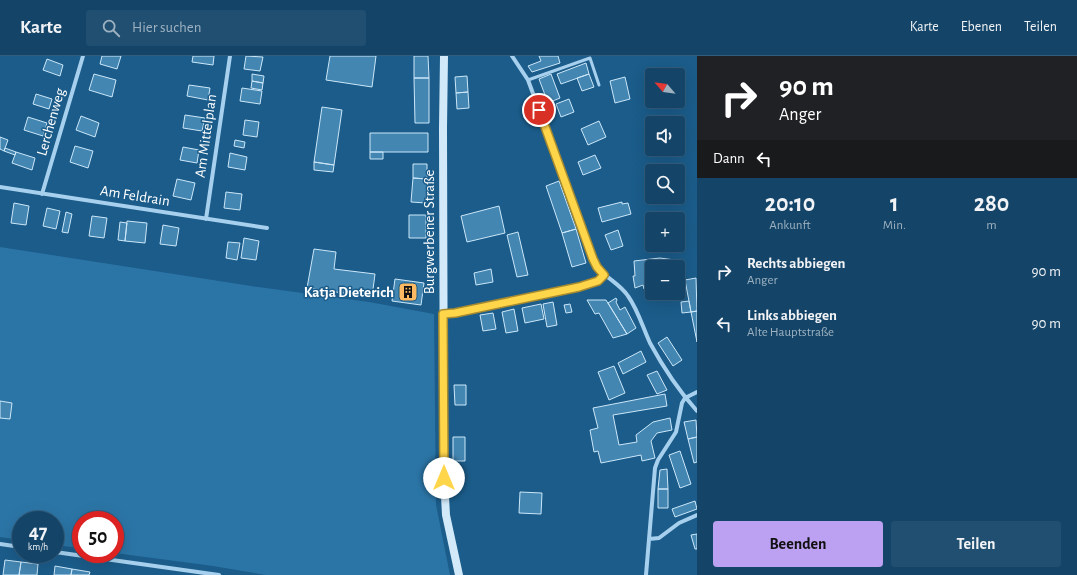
<!DOCTYPE html>
<html lang="de">
<head>
<meta charset="utf-8">
<style>
	body { margin:0; font-family:"Alegreya Sans",sans-serif; background:#214f71; color:#f1f3f6; height:100vh; display:flex; flex-direction:column; font-size:15px; white-space:nowrap }
	* { box-sizing:border-box; margin:0 }
	p { font-size:13px; color:#9db1c0 }
	.icon { flex:none; width:22px; height:22px; fill:none; stroke:currentColor; stroke-width:2; stroke-linecap:round; stroke-linejoin:round }
	.map { position:relative; flex:1; overflow:hidden }
	.details { display:flex; flex-direction:column; background:#144568; width:380px }
	.details>* { flex:none }
	.top-card { background:#202124; color:#fff; overflow:hidden }
	.needle { width:26px; rotate:298deg }
	.controls { position:absolute; left:645px; top:12px; display:grid; gap:8px }
	.controls a { display:grid; place-items:center; width:40px; height:40px; border-radius:4px; background:#144568; box-shadow:0 4px 16px #0002,0 0 0 1px #335d7c; font-size:20px }
	.speed { position:absolute; left:12px; top:455px; display:flex; gap:8px; font-size:20px; font-weight:700; text-align:center }
	.speed>* { display:grid; place-content:center; width:52px; height:52px; border-radius:50%; background:#144568; box-shadow:0 4px 16px #0002,0 0 0 1px #335d7c; line-height:1 }
	.speed small { font-size:10px; font-weight:400 }
	.speed .limit { border:6px solid #d22; background:#fff; color:#111 }
	.pin { position:absolute; display:grid; place-items:center; width:34px; height:34px; color:#fff; margin:-17px; border:2px solid #fff; border-radius:50%; box-shadow:0 1px 4px #0007 }
	.me { position:absolute; width:44px; margin:-22px; rotate:0deg; stroke-linejoin:round; filter:drop-shadow(0 0 3px #0008) }
	.turn { display:flex; align-items:center; gap:14px; height:84px; padding:0 16px; font-size:18px }
	.turn .icon { width:52px; height:52px; stroke-width:2.5 }
	.turn b { display:block; font-size:28px; line-height:34px }
	.then { display:flex; align-items:center; height:38px; padding:0 16px; background:#0003; gap:8px; font-size:15px }
	.eta { display:flex; justify-content:space-evenly; align-items:center; height:68px; text-align:center }
	.eta b { font-size:24px; font-weight:700; line-height:28px }
	.button { display:flex; gap:8px; margin-top:auto; padding:8px 16px }
	.button a { flex:1; height:46px; border-radius:4px; background:#bca0f2; color:#111; font-size:16px; font-weight:700; line-height:46px; text-align:center }
	.button a+a { background:#214f71; color:#f1f3f6 }
	ul { padding:0; list-style:none }
	li { display:flex; align-items:center; gap:12px; height:52px; padding:0 16px }
	li div { flex:1 }
	li b { display:block; font-size:15px }
	li em { font-style:normal }
	header { display:flex; align-items:center; gap:24px; box-sizing:border-box; height:56px; padding:0 20px; background:#144568; border-bottom:1px solid #335d7c }
	header strong { font-size:19px }
	nav { display:flex; gap:22px; margin-inline-start:auto; font-size:14px }
	.search { width:280px; height:36px; background:#214f71; display:flex; align-items:center; gap:10px; box-sizing:border-box; padding:0 14px; border-radius:4px; color:#9db1c0; font-size:15px }
	main { display:flex; flex:1; min-height:0 }
	.map>svg:first-child { display:block }
	.green { fill:#2b75a6 }
	.building { fill:#4486b2; stroke:#cbe7f9 }
	.lines { fill:none; stroke-linecap:round; stroke-linejoin:round }
	.service { stroke:#a6d0ed; stroke-width:3 }
	.minor { stroke:#a6d0ed; stroke-width:4 }
	.secondary { stroke:#d2e9f9; stroke-width:8 }
	.route-casing { stroke:#a68a30; stroke-width:10 }
	.route { stroke:#ffd54a; stroke-width:7 }
	.labels { text-anchor:middle; dominant-baseline:central; stroke-width:3; stroke-linejoin:round; paint-order:stroke }
	.street-label { font-size:15px; fill:#fff; stroke:#1b5c8a }
	.poi-label { font-size:15px; font-weight:bold; fill:#fff; stroke:#1b5c8a; text-anchor:end }
</style>
</head>
<body>
<header>
<strong>Karte</strong>
<div class="search"><svg class="icon" aria-label="search" viewBox="0 0 24 24"><circle cx="10" cy="10" r="6"/><path d="M15 15l6 6"/></svg>Hier suchen</div>
<nav><a>Karte</a><a>Ebenen</a><a>Teilen</a></nav>
</header>
<main>
<div class="map">
<svg width="697" height="519" viewBox="0 0 697 519">
	<rect width="100%" height="100%" fill="#1b5c8a"/>
	<path class="green" d="M0 191 258 231 369 246 434 258 436 449 450 519H266L213 510 115 497V464H81V492L55 489V464H21V484L0 481Z"/>
	<path class="building" d="M102 0H121L117 13 100 8Z
		M193 0H214L213 9 192 6Z
		M246 0 263 1 260 15 244 13Z
		M330 0H376L372 31 326 24Z
		M414 0H428L429 22H414Z
		M539 0H558L560 7 532 16 528 10 541 5Z
		M47 3 63 9 60 20 43 14Z
		M586 7 589 18 561 28 557 18Z
		M94 18 116 24 112 41 89 34Z
		M252 18 264 20 263 27 252 25Z
		M551 18 560 42 548 47 539 23Z
		M589 18 594 31 582 35 577 22Z
		M467 20 468 36 456 37 455 21Z
		M625 21 630 43 615 47 610 25Z
		M414 22H429V67H415Z
		M252 25 263 27 262 34 251 32Z
		M189 29 210 32 208 44 187 40Z
		M242 32 262 35 260 48 240 45Z
		M468 36 469 52 457 53 456 37Z
		M36 38 52 43 49 53 33 48Z
		M569 43 574 56 561 61 556 48Z
		M322 51 342 54 334 109 314 106Z
		M185 59 205 62 202 75 183 72Z
		M81 60 99 67 95 81 76 74Z
		M28 61 47 67 43 80 24 74Z
		M245 64 259 66 257 81 243 79Z
		M599 65 606 81 588 89 581 73Z
		M370 77H428V96H370Z
		M0 81 8 84 4 95 0 93Z
		M235 84 245 86 244 92 234 90Z
		M75 90 93 95 88 112 70 106Z
		M183 91 199 94 197 107 180 104Z
		M5 92 16 96 15 99 4 95Z
		M16 96 35 102 32 114 12 107Z
		M370 96H383V103H370Z
		M230 97 247 101 245 114 228 111Z
		M595 99 601 112 583 119 578 106Z
		M314 106 334 109 333 116 314 114Z
		M413 108H427V123L413 122Z
		M413 122 427 123 426 147 411 146Z
		M177 123 195 127 191 144 173 140Z
		M559 125 576 173 562 177 546 130Z
		M226 136 242 138 240 154 224 152Z
		M622 146V148L628 147 631 158 602 166 598 152Z
		M14 147 29 150 26 169 11 167Z
		M499 150 505 177 467 186 461 160Z
		M47 152 60 155 56 173 43 170Z
		M66 156 72 158 68 177 62 176Z
		M409 159H426V182H409Z
		M92 160 107 162 104 182 89 180Z
		M127 165 147 167 145 187 125 185Z
		M120 166 127 167 125 185 118 184Z
		M163 169 179 172 176 190 160 188Z
		M576 173 586 207 572 211 562 177Z
		M618 174 623 190 611 194 605 179Z
		M518 176 528 219 517 221 507 179Z
		M244 182 259 185 256 204 241 202Z
		M228 186 240 187 237 204 226 202Z
		M314 193 336 196 334 213 375 218 372 241 307 232Z
		M660 202 675 204 674 211 656 210 650 211 649 207 645 208 647 216 652 215V231L644 233 643 229 635 232 633 220H635L634 205Z
		M491 213 493 226 476 229 474 217Z
		M696 222 697 255 691 256 685 224Z
		M395 223 424 227 421 249 392 245Z
		M616 242 617 244 616 246 620 254 625 251 636 272 627 278 608 247Z
		M587 244H606L627 278 613 282 599 257 595 258Z
		M689 245 691 256 682 257 681 246Z
		M553 246 557 269 547 271 543 248Z
		M541 248 544 263 525 267 522 252Z
		M570 248 572 256 566 257 564 249Z
		M514 253 518 275 506 277 502 256Z
		M697 255V286L691 256Z
		M493 257 496 273 483 275 480 259Z
		M667 281 682 304 673 310 658 287Z
		M641 295 646 306 623 318 618 307Z
		M614 310 625 337 609 344 598 316Z
		M657 315 667 334 657 338 647 319Z
		M454 329H466V349H455Z
		M665 338 667 350 613 359 619 389 637 386 636 379 653 366 670 362 672 374 657 377 651 385 655 402 642 405 641 399 601 407 598 395 594 396 590 374 598 372 593 352Z
		M0 345 12 347 10 363 0 362Z
		M696 364 697 381 688 383 684 366Z
		M453 381H465V405H453Z
		M697 381V406L694 407 688 383Z
		M680 395 691 428 680 432 669 399Z
		M667 413 668 433H658L660 414Z
		M658 433H668V452H658Z
		M520 436 542 437 541 458 519 457Z
		M695 445 697 453 675 461 672 453Z
		M697 478V493H695L691 479Z
		M5 504 21 506 19 519H3Z
		M21 506 38 508 37 519H19Z
		M55 510 72 513 71 519H54Z
		M72 513 90 516 89 519H71Z"/>
	<g class="lines">
		<path class="service" d="M528 24 590 2 599 29"/>
		<path class="minor" d="M512 0 528 24 597 211C606 222 620 228 628 240 638 254 643 272 650 287 663 311 679 335 697 355
			M0 131 267 172
			M42 138 83 0
			M206 163 230 0
			M443 258 455 257 589 228 598 225 604 219
			M649 483 659 482 679 467 697 459
			M0 488 21 491
			M55 496 219 519
			M646 519 655 412 658 404 676 376 682 347 685 342 697 336"/>
		<path class="secondary" d="M444 0 443 72 444 422 446 459 459 519"/>
	</g>
	<g class="lines">
		<defs>
			<path id="route" d="M444 422 443 258 455 257 579 231 598 225 604 219 597 211 593 203 539 54"/>
		</defs>
		<use href="#route" class="route-casing"/>
		<use href="#route" class="route"/>
	</g>
	<defs>
		<symbol id="building-square" viewBox="-11 -11 22 22"><rect x="-9" y="-9" width="18" height="18" rx="4" fill="#feba63" stroke="#1b5c8a"/><path d="M-4-6H4V6H1V3H-1V6H-4ZM-2.5-4.3h1.7v1.8h-1.7ZM.8-4.3h1.7v1.8H.8ZM-2.5-1h1.7V.8h-1.7ZM.8-1h1.7V.8H.8Z" fill="#111"/></symbol>
	</defs>
	<g fill-rule="evenodd">
		<use href="#building-square" x="397" y="225" width="22" height="22"/>
	</g>
	<g class="labels">
		<g class="street-label">
			<text transform="translate(51 66) rotate(-74)">Lerchenweg</text>
			<text transform="translate(206 80) rotate(-82)">Am Mittelplan</text>
			<text transform="translate(135 140) rotate(9)">Am Feldrain</text>
			<text transform="translate(429 176) rotate(-90)">Burgwerbener Straße</text>
		</g>
		<g class="poi-label">
			<text x="394" y="236">Katja Dieterich</text>
		</g>
	</g>
</svg>
<div class="controls">
<a><svg class="needle" viewBox="-14 -14 28 28"><path d="M0-13l5 13h-10z" fill="#e53935"/><path d="M0 13l5-13h-10z" fill="#9db1c0"/></svg></a>
<a><svg class="icon" aria-label="sound" viewBox="0 0 24 24"><path d="M4 9h4l5-4v14l-5-4H4zM17 9q2 3 0 6"/></svg></a>
<a><svg class="icon" aria-label="search" viewBox="0 0 24 24"><circle cx="10" cy="10" r="6"/><path d="M15 15l6 6"/></svg></a>
<a>+</a>
<a>−</a>
</div>
<div class="speed"><div>47<small>km/h</small></div><div class="limit">50</div></div>
<div class="pin" style="left:539px;top:54px;background:#d93025"><svg class="icon" aria-label="arrive" viewBox="0 0 24 24"><path d="M6 21V4h12l-3 4 3 4H6"/></svg></div>
<svg class="me" style="left:444px;top:422px" viewBox="-20 -20 40 40"><circle r="19" fill="#fff"/><path d="M0-13L10 11 0 6-10 11z" fill="#ffd54a"/></svg>
</div>
<section class="details">
<div class="top-card">
<div class="turn"><svg class="icon" aria-label="right" viewBox="0 0 24 24"><path d="M7 20v-9h11M14 6l5 5-5 5"/></svg><div><b>90 m</b>Anger</div></div>
<div class="then">Dann<svg class="icon" aria-label="left" viewBox="0 0 24 24"><path d="M17 20v-9H6M10 6l-5 5 5 5"/></svg></div>
</div>
<div class="eta">
<div><b>20:10</b><p>Ankunft</p></div>
<div><b>1</b><p>Min.</p></div>
<div><b>280</b><p>m</p></div>
</div>
<ul>
<li><svg class="icon" aria-label="right" viewBox="0 0 24 24"><path d="M7 20v-9h11M14 6l5 5-5 5"/></svg><div><b>Rechts abbiegen</b><p>Anger</p></div><em>90 m</em></li>
<li><svg class="icon" aria-label="left" viewBox="0 0 24 24"><path d="M17 20v-9H6M10 6l-5 5 5 5"/></svg><div><b>Links abbiegen</b><p>Alte Hauptstraße</p></div><em>90 m</em></li>
</ul>
<div class="button"><a>Beenden</a><a>Teilen</a></div>
</section>
</main>
</body>
</html>
